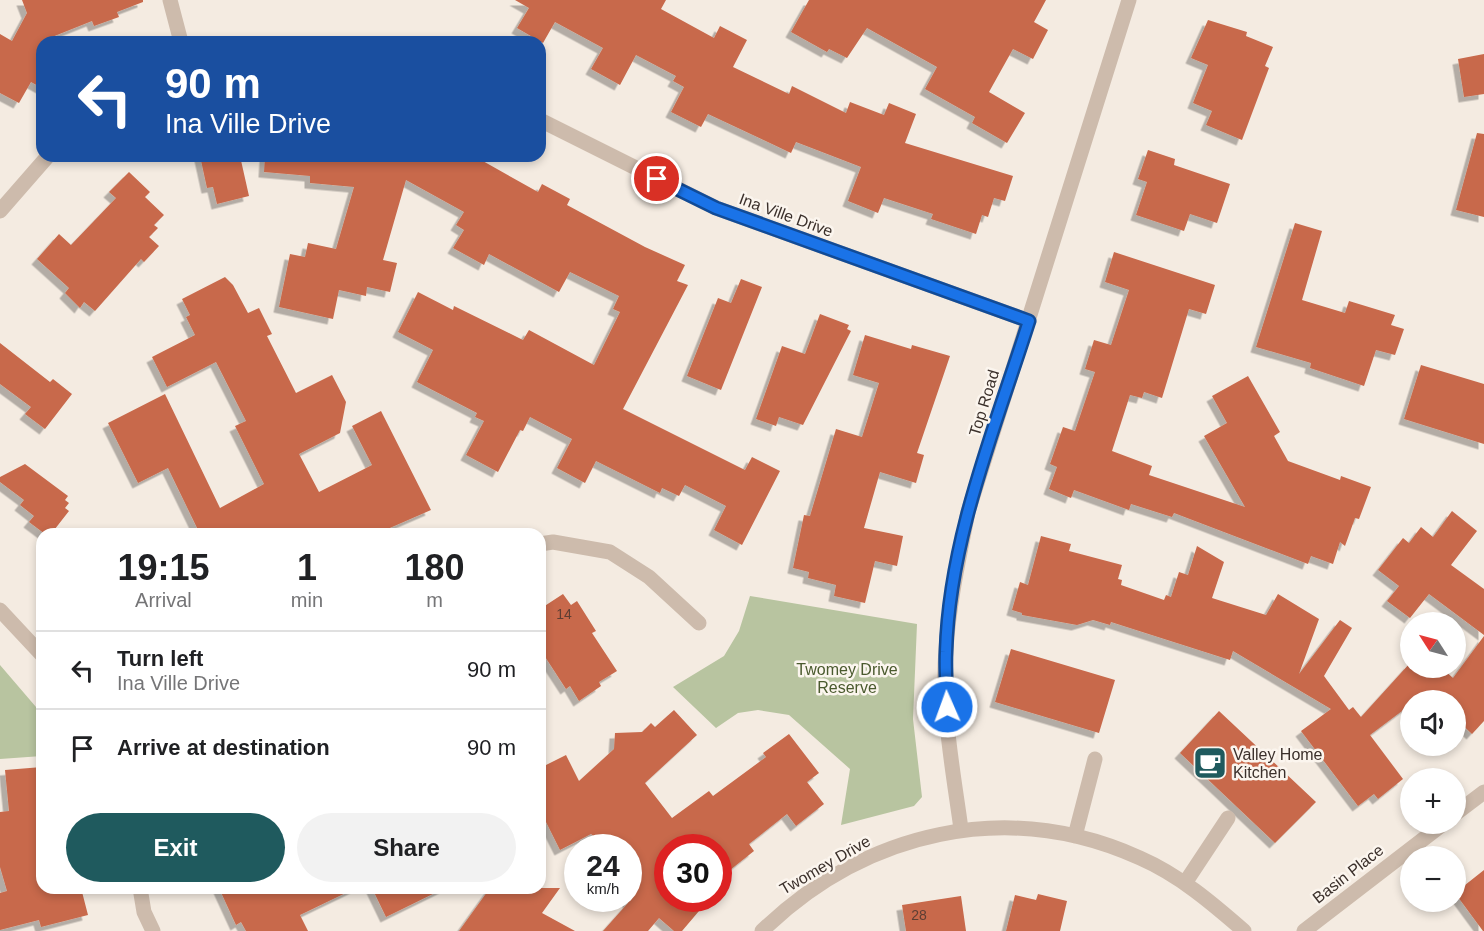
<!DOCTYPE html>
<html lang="en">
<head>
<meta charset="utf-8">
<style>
	body { margin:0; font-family:Arial,sans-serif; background:#f2f2f2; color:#202124; height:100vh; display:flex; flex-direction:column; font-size:22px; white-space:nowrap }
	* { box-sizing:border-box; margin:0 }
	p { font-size:20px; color:#757577 }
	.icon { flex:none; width:33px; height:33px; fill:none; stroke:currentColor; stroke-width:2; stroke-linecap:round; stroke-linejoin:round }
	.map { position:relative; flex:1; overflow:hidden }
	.sheet { position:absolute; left:36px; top:528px; width:510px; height:366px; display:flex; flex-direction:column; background:#fff; border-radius:18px; box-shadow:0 3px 9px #0003 }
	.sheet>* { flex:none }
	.guide { position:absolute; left:36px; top:36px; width:510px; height:126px; border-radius:18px; box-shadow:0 3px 9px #0003; background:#1a4fa0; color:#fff; overflow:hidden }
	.needle { width:39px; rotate:306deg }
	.fabs { position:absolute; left:1400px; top:612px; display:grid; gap:12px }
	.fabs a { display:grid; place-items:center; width:66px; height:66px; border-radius:50%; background:#fff; box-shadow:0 3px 9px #0003; font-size:30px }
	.speed { position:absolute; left:564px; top:834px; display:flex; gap:12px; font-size:30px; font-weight:700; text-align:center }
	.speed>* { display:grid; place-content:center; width:78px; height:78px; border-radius:50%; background:#fff; box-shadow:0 3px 9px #0003; line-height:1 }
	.speed small { font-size:15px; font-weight:400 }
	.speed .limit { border:9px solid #d22; background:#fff; color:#111 }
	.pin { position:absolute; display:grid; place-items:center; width:51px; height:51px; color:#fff; margin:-26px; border:3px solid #fff; border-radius:50%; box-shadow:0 2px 6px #0007 }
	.me { position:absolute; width:66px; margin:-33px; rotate:358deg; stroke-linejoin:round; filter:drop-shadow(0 0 4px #0008) }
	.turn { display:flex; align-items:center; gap:21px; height:126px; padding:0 30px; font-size:27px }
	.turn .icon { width:78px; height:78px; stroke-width:2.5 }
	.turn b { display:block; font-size:42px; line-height:51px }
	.eta { display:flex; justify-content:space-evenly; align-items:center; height:102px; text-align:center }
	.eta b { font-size:36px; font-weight:800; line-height:42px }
	.button { display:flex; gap:12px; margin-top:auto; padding:12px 30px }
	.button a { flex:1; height:69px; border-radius:36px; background:#1f5a5e; color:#fff; font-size:24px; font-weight:800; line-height:69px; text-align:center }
	.button a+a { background:#f2f2f2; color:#202124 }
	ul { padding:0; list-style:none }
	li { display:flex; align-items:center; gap:18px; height:78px; padding:0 30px; border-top:2px solid #e0e0e0 }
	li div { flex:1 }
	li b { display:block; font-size:22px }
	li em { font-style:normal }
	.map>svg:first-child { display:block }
	.green { fill:#b8c4a0 }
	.building { fill:#c8694b; filter:url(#shadow) }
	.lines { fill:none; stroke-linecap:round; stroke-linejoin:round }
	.minor { stroke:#cdbbac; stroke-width:15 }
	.route-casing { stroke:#114b97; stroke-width:15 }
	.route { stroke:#1a73e8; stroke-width:10 }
	.labels { text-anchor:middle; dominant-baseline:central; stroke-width:5; stroke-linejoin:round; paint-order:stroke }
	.number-label { font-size:14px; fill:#5e3e33 }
	.street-label { font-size:16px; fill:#3b302b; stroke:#fbf5ee }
	.park-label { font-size:16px; fill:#4a5a2e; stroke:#fbf5ee }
	.poi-label { font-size:16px; fill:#3b302b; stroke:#fbf5ee; text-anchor:start }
</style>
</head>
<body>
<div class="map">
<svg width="1484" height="931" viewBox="0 0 1484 931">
	<defs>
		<filter id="shadow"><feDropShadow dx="-5.5" dy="5.5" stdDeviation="0" flood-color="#0004"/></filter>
	</defs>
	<rect width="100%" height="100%" fill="#f4ebe1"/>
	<path class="green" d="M750 596 917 624 913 719 922 797 914 806 841 825 850 769 789 715 758 710 738 713 716 728 673 687 724 656 739 631Z
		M0 665 42 714V756L0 759Z"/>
	<path class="building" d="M22 0H143V2L117 12 119 17 94 26 92 21 42 41V88L31 82 19 103 0 93V34L12 41 27 13Z
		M515 0H666L661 9 714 38 720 26 747 40 733 67 789 94 792 86 846 113 850 102 884 115 889 103 916 114 905 143 1013 176 1005 201 994 198 988 217 982 215 976 234 931 219 933 214 884 198 878 213 848 201 861 167 796 142 791 153 708 114 701 127 671 112 684 87 673 81 676 76 636 55 620 85 591 69 603 48 555 22 543 43 517 28 529 8Z
		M809 0H1046L1034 22 1048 30 1033 59 1013 49 989 92 1025 113 1007 143 972 123 975 117 925 89 937 67 867 28 847 58 829 49 827 52 791 32Z
		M1208 20 1247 32 1246 36 1273 47 1265 66 1269 68 1242 140 1206 125 1212 111 1193 103 1208 65 1191 58Z
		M1484 54V94L1464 97 1458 59Z
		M1477 133 1484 134V217L1456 210Z
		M1148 150 1175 159 1174 165 1230 184 1217 223 1190 214 1184 231 1136 215 1147 182 1138 179Z
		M200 156H240L249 196 217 204 213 187 207 188Z
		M265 156H474L538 192 542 184 570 199 567 205 645 247 685 265 677 281 688 285 623 409 745 470 752 457 780 471 742 545 714 530 726 506 685 485 679 496 662 488 660 493 596 461 585 483 557 468 572 439 530 417 523 431 520 430 498 472 466 455 484 421 475 417 477 413 417 382 433 350 398 332 418 292 453 310 454 306 523 340 529 330 594 365 620 312 613 309 619 296 570 272 559 292 489 254 484 265 453 248 464 230 456 225 464 212 406 180 383 260 397 263 390 292 367 287 366 296 339 290 333 319 279 307 290 254 305 257 308 243 336 249 354 187 310 183V176L264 172Z
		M129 172 150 192 145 197 164 215 154 225 158 228 149 237 159 246 144 262 141 259 95 311 84 302 80 308 65 293 69 288 37 259 59 234 71 245 116 198 109 192Z
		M1295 223 1322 231 1302 300 1345 313 1349 301 1395 315 1391 325 1404 329 1395 355 1376 350 1364 386 1310 368 1311 363 1256 347Z
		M1114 252 1215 285 1206 314 1189 309 1162 398 1144 392 1142 398 1130 395 1112 451 1152 466 1149 475 1245 507 1204 436 1227 423 1212 396 1248 376 1280 432 1274 436 1288 461 1340 480 1341 476 1371 487 1359 519 1355 518 1345 546 1340 542 1333 564 1311 556 1308 564 1174 513 1172 517 1131 504 1129 510 1074 490 1071 498 1049 489 1057 467 1050 464 1063 427 1075 431 1095 372 1085 369 1094 340 1111 345 1129 290 1105 282Z
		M225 277 233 285 248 313 259 308 272 334 267 336 296 393 332 375 346 402 340 433 299 454 319 492 372 465 352 426 381 411 431 510 376 534H200L168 468 138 483 108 423 165 394 220 508 264 484 235 426 246 421 216 362 167 387 152 357 195 335 186 317 190 315 182 299Z
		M741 279 762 287 721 390 687 376 718 298 731 303Z
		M820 314 849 325 847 329 851 331 803 425 779 417 776 426 756 419 782 346 805 354Z
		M865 335 911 349 912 345 950 356 917 453 924 455 916 483 880 472 864 528 903 536 897 566 875 561 865 603 834 596 836 585 808 578 809 572 793 568 804 515 810 516 836 429 862 437 879 383 853 375Z
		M0 343 50 382 53 379 72 394 45 429 25 414 31 407 0 384Z
		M1421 365 1484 384V444L1404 419Z
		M25 464 68 496 65 500 69 503 65 508 69 511 51 534H45L29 522 34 516 20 505 24 500 0 482V477Z
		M1452 511 1477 531 1451 565 1484 589V635L1429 594 1410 618 1387 601 1399 586 1378 570 1403 538 1409 543 1421 527 1433 537Z
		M1041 536 1071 544 1069 551 1122 565 1118 579 1122 580 1121 585 1164 600 1166 595 1171 597 1179 572 1188 575 1197 546 1224 562 1212 598 1266 615 1278 594 1319 619 1299 674 1340 620 1352 628 1324 676 1349 710 1353 707 1361 717 1410 663V668H1442L1453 678 1484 636V721L1472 734 1455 718V700H1410V705L1370 735 1403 779 1378 799 1374 794 1358 806 1301 731 1331 709 1233 651 1230 660 1111 622 1110 625 1093 620 1077 625 1022 615V613L1012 610 1020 582 1028 585Z
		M563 594 571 605 577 601 596 631 592 633 617 671 599 682 601 686 579 701 570 686 566 689 540 649V609Z
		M1011 649 1115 680 1099 733 995 702Z
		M674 710 697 735 645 783 672 818 709 791 713 796 766 757 763 753 789 734 819 773 807 782 824 804 796 826 787 814 749 844 754 851 730 870 718 855V848H668V898H684L699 911 682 931H674L659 918 648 931H603L628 903V848H609L591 834 560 850 540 810V768L566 755 579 781 614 749 615 733 642 732 651 723 655 727Z
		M1219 711 1316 802 1275 843 1180 753Z
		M42 767V888H81L88 915 41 927 39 920 0 930V893L7 891 0 867V812L9 811 5 770Z
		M1484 870V931H1483L1455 893Z
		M219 888H356L300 915 308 931H246L241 922 236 925Z
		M372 888H445L386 917Z
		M490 888H560L542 913 575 931H459Z
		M1038 894 1067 901 1060 931H1006L1015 895 1036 900Z
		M961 896 966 931H906L902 905Z"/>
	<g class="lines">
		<path class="minor" d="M170 0 181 42
			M540 120 716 208 1029 321
			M0 211 48 156
			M540 544 553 542 610 552 649 577 699 623
			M0 610 42 655
			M1455 814 1484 792
			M961 829C953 770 941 709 946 649 949 603 959 558 968 512L1129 0
			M1075 836 1095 759
			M1185 883 1228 818
			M140 888 144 912 153 931
			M762 931C865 831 1007 798 1140 858 1179 875 1212 903 1244 931
			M1304 931 1443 824"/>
	</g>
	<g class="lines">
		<defs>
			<path id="route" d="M657 179 716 208 1029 321C995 428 949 539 946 652 945 670 947 689 947 707"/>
		</defs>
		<use href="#route" class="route-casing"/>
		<use href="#route" class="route"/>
	</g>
	<defs>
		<symbol id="cafe-square" viewBox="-11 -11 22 22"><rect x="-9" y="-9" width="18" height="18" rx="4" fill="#1f5a5e" stroke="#fbf5ee"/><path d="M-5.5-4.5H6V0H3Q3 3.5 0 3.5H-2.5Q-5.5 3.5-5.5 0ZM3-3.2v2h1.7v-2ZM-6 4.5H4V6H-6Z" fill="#fff"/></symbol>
	</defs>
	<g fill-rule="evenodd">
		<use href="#cafe-square" x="1191" y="744" width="38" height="38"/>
	</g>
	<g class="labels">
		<g class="number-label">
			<text x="564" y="614">14</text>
			<text x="919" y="915">28</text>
		</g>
		<g class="street-label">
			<text transform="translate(786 215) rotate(20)">Ina Ville Drive</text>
			<text transform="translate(984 403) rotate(-73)">Top Road</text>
			<text transform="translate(825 865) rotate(-30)">Twomey Drive</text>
			<text transform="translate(1348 874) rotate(-38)">Basin Place</text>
		</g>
		<g class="park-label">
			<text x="847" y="669">Twomey Drive<tspan x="847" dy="18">Reserve</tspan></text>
		</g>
		<g class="poi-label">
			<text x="1233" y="754">Valley Home<tspan x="1233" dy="18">Kitchen</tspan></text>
		</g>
	</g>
</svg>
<div class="fabs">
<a><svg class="needle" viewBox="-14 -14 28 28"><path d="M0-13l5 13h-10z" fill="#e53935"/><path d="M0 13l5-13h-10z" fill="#757577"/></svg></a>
<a><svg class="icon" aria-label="sound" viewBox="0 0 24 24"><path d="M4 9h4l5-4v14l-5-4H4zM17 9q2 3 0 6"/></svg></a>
<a>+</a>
<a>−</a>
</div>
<div class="speed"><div>24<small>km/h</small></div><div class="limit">30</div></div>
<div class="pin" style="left:657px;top:179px;background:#d93025"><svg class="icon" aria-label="arrive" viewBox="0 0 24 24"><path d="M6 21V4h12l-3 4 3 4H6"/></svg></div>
<svg class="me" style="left:947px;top:707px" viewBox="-20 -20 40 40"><circle r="17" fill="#1a73e8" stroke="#fff" stroke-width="3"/><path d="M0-11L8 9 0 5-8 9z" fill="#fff"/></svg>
<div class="guide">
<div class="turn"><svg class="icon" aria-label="left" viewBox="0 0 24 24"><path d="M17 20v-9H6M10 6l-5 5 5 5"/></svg><div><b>90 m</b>Ina Ville Drive</div></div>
</div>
<section class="sheet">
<div class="eta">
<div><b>19:15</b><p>Arrival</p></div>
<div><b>1</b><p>min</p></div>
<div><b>180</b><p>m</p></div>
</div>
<ul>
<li><svg class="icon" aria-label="left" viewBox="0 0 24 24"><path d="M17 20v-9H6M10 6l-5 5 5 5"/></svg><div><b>Turn left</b><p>Ina Ville Drive</p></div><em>90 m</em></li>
<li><svg class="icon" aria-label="arrive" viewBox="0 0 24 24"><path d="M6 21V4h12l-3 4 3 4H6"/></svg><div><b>Arrive at destination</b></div><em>90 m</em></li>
</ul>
<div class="button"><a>Exit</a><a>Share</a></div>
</section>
</div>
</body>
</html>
